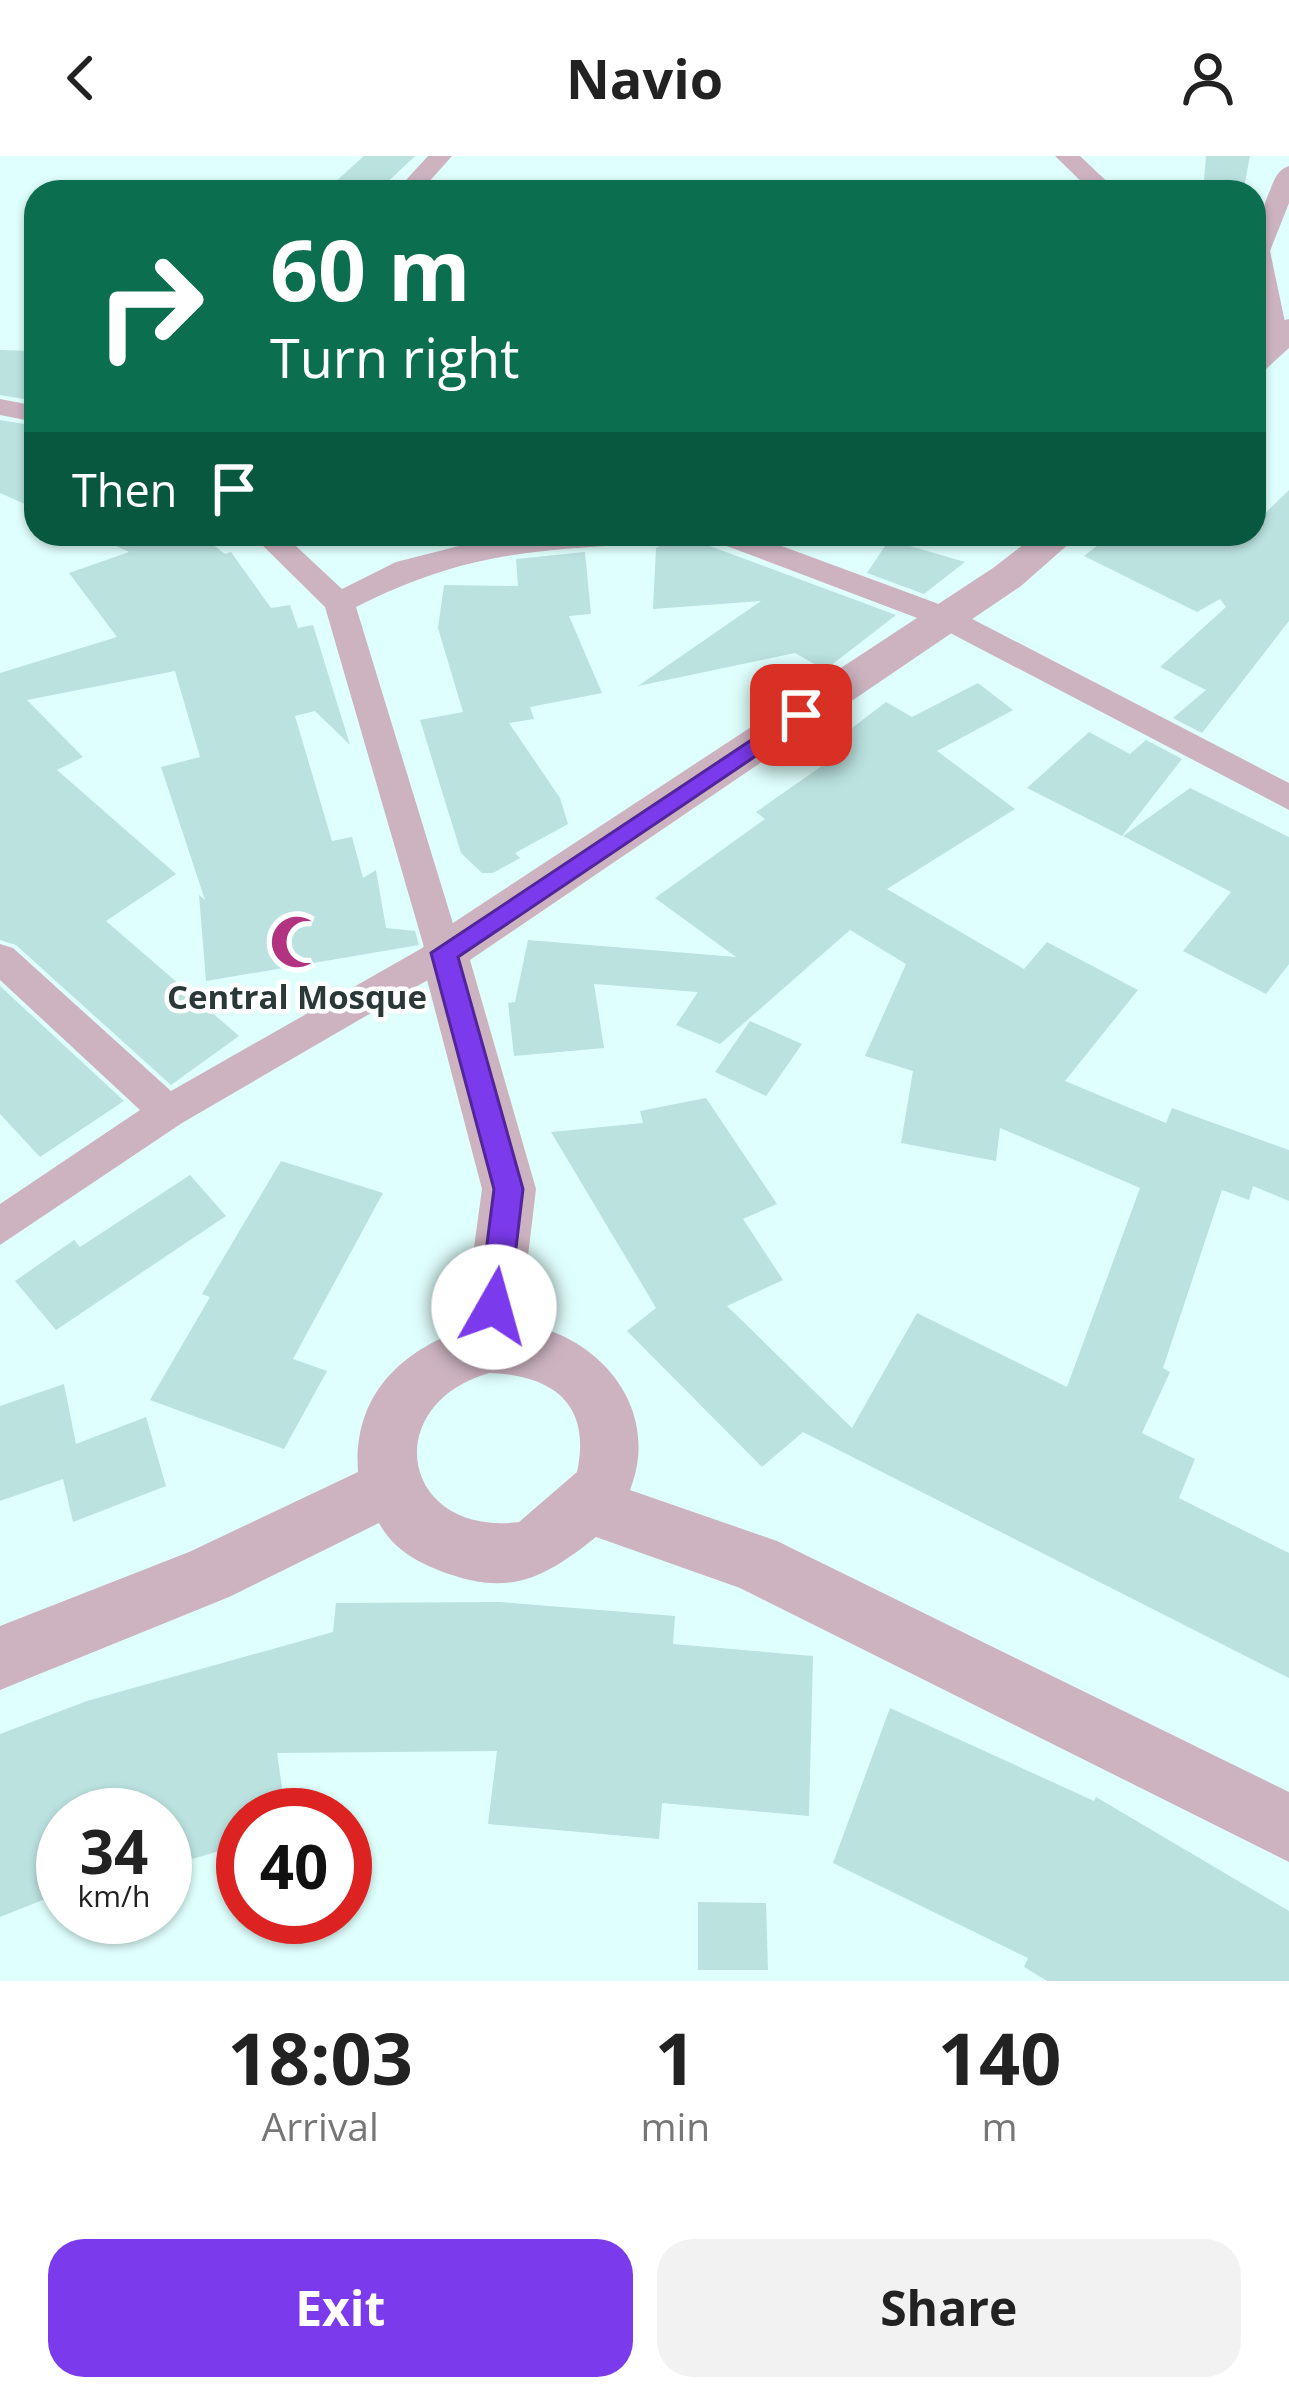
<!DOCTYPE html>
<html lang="en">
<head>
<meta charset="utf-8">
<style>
	body { margin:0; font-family:"Open Sans",sans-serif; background:#f2f2f2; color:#222; height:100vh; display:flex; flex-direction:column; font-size:45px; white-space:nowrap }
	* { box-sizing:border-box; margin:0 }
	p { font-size:39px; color:#767676 }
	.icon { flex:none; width:66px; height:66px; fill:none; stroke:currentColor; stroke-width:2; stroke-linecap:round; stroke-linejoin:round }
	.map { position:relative; height:1825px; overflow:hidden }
	.drawer { display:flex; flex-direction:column; background:#fff; flex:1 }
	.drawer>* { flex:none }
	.banner { position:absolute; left:24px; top:24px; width:1242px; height:366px; border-radius:36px; box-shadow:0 3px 9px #0004; background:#0b6e4f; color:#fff; overflow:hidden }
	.speed { position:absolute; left:36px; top:1632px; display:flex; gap:24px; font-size:60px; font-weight:700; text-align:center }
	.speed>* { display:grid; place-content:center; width:156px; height:156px; border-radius:50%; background:#fff; box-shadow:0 3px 9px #0004; line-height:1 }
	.speed small { font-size:30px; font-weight:400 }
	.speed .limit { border:18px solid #d22; background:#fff; color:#111 }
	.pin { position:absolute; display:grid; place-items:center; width:102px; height:102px; color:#fff; margin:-51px; border-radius:24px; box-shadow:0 6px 18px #0006 }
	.me { position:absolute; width:132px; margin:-66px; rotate:7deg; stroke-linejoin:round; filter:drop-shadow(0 0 9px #0008) }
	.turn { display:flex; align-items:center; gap:42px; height:252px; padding:0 48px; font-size:54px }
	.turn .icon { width:156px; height:156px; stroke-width:2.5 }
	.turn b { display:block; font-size:84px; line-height:102px }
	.then { display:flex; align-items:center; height:114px; padding:0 48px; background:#0003; gap:24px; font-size:45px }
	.eta { display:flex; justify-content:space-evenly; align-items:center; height:204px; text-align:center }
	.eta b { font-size:72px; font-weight:700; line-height:84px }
	.button { display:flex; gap:24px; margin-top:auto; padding:24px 48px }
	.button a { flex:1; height:138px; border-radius:36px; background:#7c3aed; color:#fff; font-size:48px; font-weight:700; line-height:138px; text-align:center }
	.button a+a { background:#f2f2f2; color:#222 }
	header { display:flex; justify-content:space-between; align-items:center; height:156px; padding:0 48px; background:#fff; font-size:54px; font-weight:700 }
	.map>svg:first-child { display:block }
	.building { fill:#bbe2df }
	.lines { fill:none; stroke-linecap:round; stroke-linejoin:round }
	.minor { fill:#ccb3bf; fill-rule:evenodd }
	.tertiary { fill:#ccb3bf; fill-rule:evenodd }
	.route { fill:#7c3aed; stroke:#51269a; stroke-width:3 }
	.labels { text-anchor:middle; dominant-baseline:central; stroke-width:9; stroke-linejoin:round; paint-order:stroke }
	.poi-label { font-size:33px; font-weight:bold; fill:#2a3938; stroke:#fff }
</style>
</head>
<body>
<header><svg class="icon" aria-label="back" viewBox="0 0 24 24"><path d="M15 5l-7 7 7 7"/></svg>Navio<svg class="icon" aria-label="person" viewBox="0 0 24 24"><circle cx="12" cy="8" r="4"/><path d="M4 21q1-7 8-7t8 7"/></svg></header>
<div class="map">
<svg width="1289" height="1825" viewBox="0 0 1289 1825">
	<rect width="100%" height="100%" fill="#dffffc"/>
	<path class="building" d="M364 0H415L377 36H324Z
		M1206 0H1250L1243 36H1203Z
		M0 194 36 195V245L0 239Z
		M0 264 36 270V353L0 337Z
		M1289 334V465L1202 577 1173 562 1206 534 1160 511 1226 451 1220 443 1197 456 1084 400 1112 378H1254V368Z
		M90 378H199L225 398 231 396 271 452 290 449 298 472 313 469 350 589 315 555 295 560 332 685 352 681 363 722 376 714 386 772 415 775 419 789 206 825 199 739 205 744 161 611 200 601 175 515 27 544 83 601 57 614 176 718 106 765 239 880 171 929 16 789 0 784V517L117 481 69 417 129 396Z
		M889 384 965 406 924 438 867 417Z
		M665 388 707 389 896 459 825 514 795 497 638 530 761 445 653 453 656 392Z
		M585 396 591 458 569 460 602 537 530 551 534 563 509 567 560 642 568 668 515 697 520 702 493 717H482L461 697 420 564 463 556 438 472 444 429 518 430 516 403Z
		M978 527 1013 554 937 595 1015 653 887 733 1024 813 1047 786 1138 834 1065 925 1166 967 1172 952 1289 994V1045L1253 1030 1249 1044 1222 1034 1163 1212 1170 1216 1142 1277 1195 1303 1179 1342 1289 1397V1522L803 1276 762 1311 627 1175 656 1152 551 976 643 967 640 955 706 942 777 1048 743 1063 783 1124 727 1150 852 1272 917 1157 1067 1231 1140 1032 1000 972 996 1005 901 987 913 915 865 900 906 808 850 774 720 888 676 869 698 836 594 828 604 892 514 900 508 847 515 846 528 784 736 801 655 742 765 663 756 656 829 605 818 598 886 546 912 561Z
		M1089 576 1130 598 1146 584 1182 603 1122 680 1027 632Z
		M1190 632 1289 681V808L1266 838 1183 795 1231 736 1123 680Z
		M0 830 124 945 40 1001 0 958Z
		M750 865 802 888 766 940 715 916Z
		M281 1005 383 1037 293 1203 327 1215 284 1293 150 1244 210 1141 202 1138Z
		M190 1019 226 1060 56 1174 15 1125 74 1084 80 1091Z
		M64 1228 76 1288 146 1261 166 1330 73 1366 63 1323 0 1345V1250Z
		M500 1446 675 1460 673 1488 813 1500 809 1660 662 1647 659 1683 488 1668 497 1595 277 1597 286 1659H243V1688L165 1711V1659H63V1736L0 1761V1578L87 1545 333 1476 336 1447Z
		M890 1552 1094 1645 1096 1641 1289 1755V1825H1047L1024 1811 1028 1802 833 1707Z
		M698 1746 766 1747 768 1814H698Z"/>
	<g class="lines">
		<path class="minor" d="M428 0H452L420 36H395Z
			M1055 0H1080L1118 36H1092Z
			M1289 10V47L1270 95 1289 185 1280 187 1267 179C1254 128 1248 89 1268 39 1274 26 1275 15 1289 10Z
			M0 243 36 250V266L0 259Z
			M251 378H283L342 433 396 406 506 378H673L658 387C537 394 467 395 356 451L462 797 457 807 182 967 0 1089V1048L140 954 0 824V788L13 792 171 935 424 791 325 451Z
			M706 378H749L955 454 1289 627V654L933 468 711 384Z"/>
		<path class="tertiary" d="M1289 163V192L1266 213 1254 216V187L1277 166Z
			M1037 378H1080L1021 430 470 804 536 1033 520 1167C600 1179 662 1253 630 1334L777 1385 1289 1636V1706L740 1432 596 1381C541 1425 507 1441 438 1414 413 1404 392 1391 379 1367L229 1441 0 1534V1470L189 1396 358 1316C353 1241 398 1197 463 1173L482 1033 420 797 427 784 993 412ZM489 1217C552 1219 592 1247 577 1316L519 1366C401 1381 378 1249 489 1217Z"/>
	</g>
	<path class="route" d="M801 551 812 559 809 564 458 801 523 1033 509 1151 494 1165 483 1161 479 1151 494 1033 431 797Z"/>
	<defs>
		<symbol id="mosque-bare" viewBox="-9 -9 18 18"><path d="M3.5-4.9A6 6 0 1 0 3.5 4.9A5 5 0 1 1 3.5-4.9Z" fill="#b23380" stroke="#fff" stroke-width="2.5" paint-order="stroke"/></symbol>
	</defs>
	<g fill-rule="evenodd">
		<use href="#mosque-bare" x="259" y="748" width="76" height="76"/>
	</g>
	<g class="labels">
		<g class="poi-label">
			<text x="297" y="840">Central Mosque</text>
		</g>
	</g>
</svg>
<div class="speed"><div>34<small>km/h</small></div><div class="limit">40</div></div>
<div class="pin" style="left:801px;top:559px;background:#d93025"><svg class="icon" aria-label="arrive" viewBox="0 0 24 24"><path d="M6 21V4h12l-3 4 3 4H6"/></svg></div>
<svg class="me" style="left:494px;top:1151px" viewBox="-20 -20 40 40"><circle r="19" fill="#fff"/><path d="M0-13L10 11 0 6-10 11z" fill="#7c3aed"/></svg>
<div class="banner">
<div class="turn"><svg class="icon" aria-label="right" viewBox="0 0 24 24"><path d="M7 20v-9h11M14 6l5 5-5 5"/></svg><div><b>60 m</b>Turn right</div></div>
<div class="then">Then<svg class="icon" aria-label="arrive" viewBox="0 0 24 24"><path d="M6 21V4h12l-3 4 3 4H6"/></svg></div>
</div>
</div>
<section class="drawer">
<div class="eta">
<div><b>18:03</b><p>Arrival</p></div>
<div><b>1</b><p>min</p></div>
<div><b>140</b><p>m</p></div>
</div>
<div class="button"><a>Exit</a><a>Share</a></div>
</section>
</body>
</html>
